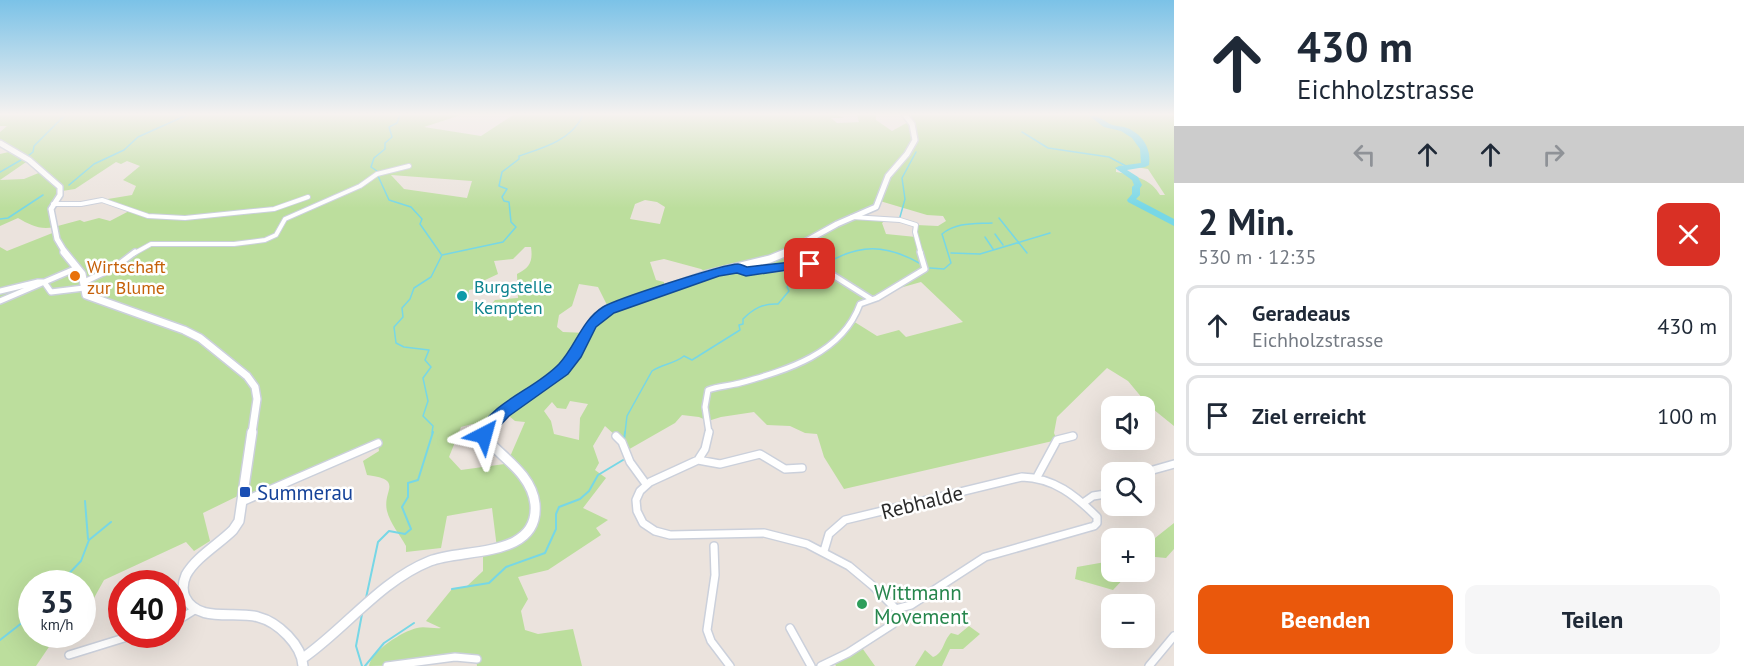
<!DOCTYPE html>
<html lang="de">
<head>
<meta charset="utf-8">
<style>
	body { margin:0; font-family:"PT Sans",sans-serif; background:#f6f6f7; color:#1f2937; height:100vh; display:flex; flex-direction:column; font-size:22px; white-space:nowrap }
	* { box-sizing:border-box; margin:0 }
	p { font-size:20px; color:#747a83 }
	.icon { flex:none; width:33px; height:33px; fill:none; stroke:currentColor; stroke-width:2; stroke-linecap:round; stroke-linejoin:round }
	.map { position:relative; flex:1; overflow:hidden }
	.panel { display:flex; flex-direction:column; background:#fff; width:570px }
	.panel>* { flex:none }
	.banner { background:#fff; color:#1f2937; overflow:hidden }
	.buttons { position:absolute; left:1101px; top:396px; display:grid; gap:12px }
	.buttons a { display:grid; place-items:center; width:54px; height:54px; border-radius:12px; background:#fff; box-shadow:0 6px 24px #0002; font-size:30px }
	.speed { position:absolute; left:18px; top:570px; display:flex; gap:12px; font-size:30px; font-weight:700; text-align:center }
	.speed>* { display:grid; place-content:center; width:78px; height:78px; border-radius:50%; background:#fff; box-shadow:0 6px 24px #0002; line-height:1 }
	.speed small { font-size:15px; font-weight:400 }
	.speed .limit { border:9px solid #d22; background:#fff; color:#111 }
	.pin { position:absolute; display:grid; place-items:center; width:51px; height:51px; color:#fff; margin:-26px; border-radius:12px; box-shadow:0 3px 9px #0006 }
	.me { position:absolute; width:66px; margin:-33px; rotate:39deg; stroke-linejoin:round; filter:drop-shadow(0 0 4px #0008) }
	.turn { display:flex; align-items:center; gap:21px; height:126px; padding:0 24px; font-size:27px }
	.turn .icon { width:78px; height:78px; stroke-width:2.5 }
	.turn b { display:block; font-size:42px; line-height:51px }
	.lanes { display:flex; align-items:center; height:57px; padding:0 24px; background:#0003; justify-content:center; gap:30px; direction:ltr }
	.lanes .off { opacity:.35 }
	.round { display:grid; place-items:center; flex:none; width:63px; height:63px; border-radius:12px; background:#f6f6f7 }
	.headline { display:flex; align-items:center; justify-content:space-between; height:102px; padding:0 24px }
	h1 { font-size:36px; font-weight:700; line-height:45px }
	.action { display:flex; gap:12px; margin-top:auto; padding:12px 24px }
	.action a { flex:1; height:69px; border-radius:12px; background:#ea580c; color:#fff; font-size:24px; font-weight:700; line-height:69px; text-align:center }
	.action a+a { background:#f6f6f7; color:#1f2937 }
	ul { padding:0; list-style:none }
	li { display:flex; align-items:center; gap:18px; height:81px; margin:0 12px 9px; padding:0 12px; border:3px solid #e0e1e3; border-radius:12px }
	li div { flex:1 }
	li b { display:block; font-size:22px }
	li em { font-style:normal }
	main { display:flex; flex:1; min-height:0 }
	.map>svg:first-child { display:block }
	.green { fill:#bcde9d; fill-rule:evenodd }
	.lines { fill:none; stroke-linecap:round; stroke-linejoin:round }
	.stream-far1 { stroke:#77d7e6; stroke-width:1.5 }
	.stream { stroke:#77d7e6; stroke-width:2 }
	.river { fill:#77d7e6; fill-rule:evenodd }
	.minor-far2-casing { stroke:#cbd0db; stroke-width:6 }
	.minor-far1-casing { stroke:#cbd0db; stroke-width:8 }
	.minor-casing { stroke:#cbd0db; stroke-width:10 }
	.tertiary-far2-casing { stroke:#cbd0db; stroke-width:8 }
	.tertiary-far1-casing { stroke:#cbd0db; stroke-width:10 }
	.tertiary-casing { stroke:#cbd0db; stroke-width:12 }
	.minor-far2 { stroke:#fff; stroke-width:4 }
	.minor-far1 { stroke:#fff; stroke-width:5 }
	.minor { stroke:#fff; stroke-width:7 }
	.tertiary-far2 { stroke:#fff; stroke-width:5 }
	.tertiary-far1 { stroke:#fff; stroke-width:7 }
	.tertiary { stroke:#fff; stroke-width:9 }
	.route { fill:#1a73e8; stroke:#114b97; stroke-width:1.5 }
	.food-dot { fill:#e8710a; stroke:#fff; stroke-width:2 }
	.culture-dot { fill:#0f9aa8; stroke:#fff; stroke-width:2 }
	.transit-dot { fill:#1a4fb4; stroke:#fff; stroke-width:2 }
	.leisure-dot { fill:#2e9e5b; stroke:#fff; stroke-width:2 }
	.labels { text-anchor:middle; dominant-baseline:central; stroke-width:5; stroke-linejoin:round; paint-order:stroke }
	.food-label { font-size:18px; fill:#c56008; stroke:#fff; text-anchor:start }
	.culture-label { font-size:18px; fill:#0d838f; stroke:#fff; text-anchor:start }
	.near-transit-label { font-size:21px; fill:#164399; stroke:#fff; text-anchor:start }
	.near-street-label { font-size:21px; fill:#2a2a2a; stroke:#fff }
	.near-leisure-label { font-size:21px; fill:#27864d; stroke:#fff; text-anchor:start }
</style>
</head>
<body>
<main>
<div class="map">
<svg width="1174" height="666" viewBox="0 0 1174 666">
	<rect width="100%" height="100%" fill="#ebe3dd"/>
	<path class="green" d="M0 115H461L424 127 481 136 513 115H838L844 118H831L837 123 859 122 857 115H876V120L892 131 910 121 905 115H1174V426L1148 405 1128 381 1107 368 1057 417 1054 433 1057 440 844 489 824 457 817 434 805 433 790 426 767 425 754 412 721 417 708 421 699 417 682 415 675 423 626 451 616 436 605 426 593 446 599 463 595 470 606 478 583 508 608 520 596 528 601 535 548 570 518 577 528 599 521 611 525 630 538 634 573 629 582 666H477L476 659C440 656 405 666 369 666 371 651 403 631 417 628 424 626 434 629 441 628L426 621 452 589 466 587 483 571V552L497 548 492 508 447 516 441 548 406 552V546C400 535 390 523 387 511 382 490 405 480 367 475L363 461 379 451 378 443 244 501V493L203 513 210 541 194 551 186 542 104 580 94 598 83 608 82 584H32V634L57 635 36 666H0V247L7 251 55 232 54 227C40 230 30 225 18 218L0 226V180L24 179 41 172 29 160 0 180V154L13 151 0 143V132L7 126H0ZM127 161 140 166 123 180 136 186 132 195 102 200 131 210 110 221 99 218 84 222 80 220 54 227 51 212 62 191 75 189 116 162 121 164ZM1124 165 1148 169 1165 195H1160C1151 179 1134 175 1116 172V169ZM391 175 472 181 467 198 404 189ZM645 200 657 202 665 207 660 224 630 219 635 204ZM880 201 927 215 943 216 946 221 938 226 916 225V237L886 234 882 223 886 220 853 217 867 212ZM525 247H531C533 261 530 268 517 274L518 298 495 300 490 306 479 310V301H468L469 290 481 288 483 281 498 274 494 261 513 259ZM664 259 701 269 706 272 664 290V282L656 280 650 262ZM921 282 963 322 906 337 899 330 877 336 853 321 860 304 896 289ZM579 284 598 287 609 309 586 333 563 332 557 327 559 315 572 306ZM570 401 588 404 580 418 579 440 554 434 551 421 544 411 552 402 557 408 566 409ZM504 412 515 421 525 422 509 459 512 463 461 470 449 457 461 427 472 424 488 428Z
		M1174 523V549L1166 558 1145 556V546Z
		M1111 561 1112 572H1130L1113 590 1075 579 1077 567Z
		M969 626 980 634 963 649H950L942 666H915L925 650 933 657C944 653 943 641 951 633L958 635Z
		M860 645 875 666H836L833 660Z"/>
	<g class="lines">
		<path class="stream-far1" d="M1022 132 1048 148 1109 157 1126 166
			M28 156 33 152 34 146 65 115
			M377 171 371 167 374 158 385 149V143L392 137 389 127 397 123 400 115
			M0 172 21 160
			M378 176 389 200 411 207 422 219 420 224 441 254
			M69 185 94 164 124 150 138 137 187 115
			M900 217 905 199 902 178 916 152
			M999 218 1027 253
			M0 219 8 218 43 195
			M995 234 1003 245
			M985 237 993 249
			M951 253 980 254 1050 233
			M824 265C859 243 886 244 921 264
			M930 268 944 269 951 263 942 234C957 222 974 224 992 223
			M432 433 433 426 423 416 428 401 423 378 431 367 425 360 429 350 404 347 396 343 394 327 403 317 402 308 410 299 414 288 431 277 442 255 503 242 516 227 511 222 509 202 504 201 502 197 507 189 499 186 502 172 519 159V156C543 148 572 140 583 115
			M625 433 627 416 652 371C662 364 674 364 684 356L692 360 740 330 739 325 743 324V319C753 309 763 303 778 304L789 291 787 287 792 278 816 270"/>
		<path class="stream" d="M624 440 625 432
			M85 501 88 539
			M59 584 81 561 89 540 111 522
			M452 589 489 583 506 567 545 553 556 529V514L559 507 580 499 589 491 598 475 623 460
			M366 598 378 542 389 531 405 534 411 529 402 507 408 497V483L418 480 433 432
			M362 614 356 646 362 666
			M0 640 32 615
			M365 666 384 643 414 623"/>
		<path class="river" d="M1088 115C1098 115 1101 119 1110 124 1114 126 1120 126 1124 127 1141 132 1152 148 1149 165L1145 167 1127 170 1138 177 1142 185 1140 188V195L1136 199 1174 219V226L1128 202 1127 200 1132 194V187L1134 185 1132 180 1115 168 1119 166 1141 163 1140 149 1132 138 1121 131 1104 127Z"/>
		<defs>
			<path id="minor-far2" d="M53 204H81L102 200 148 216 185 218 274 209 308 197
				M852 217 900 220 916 225 915 232 921 254
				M133 254 151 244H234L265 240 276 235 285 219 360 186 377 174 409 166"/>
			<path id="minor-far1" d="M738 268 745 271 817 265 871 299
				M84 282 114 268 135 252
				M0 291 38 282H44L51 292 84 288
				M0 301 77 268
				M709 433 705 407 708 390C718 386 729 386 740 383 787 370 842 354 860 304L877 298 925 269 920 252"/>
			<path id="minor" d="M616 436 622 442 630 462 646 484
				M698 460 705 449 709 432
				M802 468 785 469 760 454 720 464 698 460 650 482 640 491 636 500 637 511 643 523 655 531 670 535 764 533 807 544 849 566 873 586 896 609 893 624 848 653 821 666
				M1144 476 1153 470 1174 464
				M1037 477 1057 440 1073 436
				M244 501 378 443
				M1083 503 1093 496 1112 493
				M714 546 715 575 707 630 711 641 730 666
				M824 551 829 534 845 520 1022 477C1054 478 1075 495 1097 517V523L1094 526 985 557 911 605 896 609
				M172 624 196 609
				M790 628 811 666
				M69 655 137 634
				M387 666 455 657 477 659
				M1149 666 1174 636"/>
			<path id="tertiary-far2" d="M0 143 29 160 60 187V195L51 209 57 239 66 254
				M783 254 837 224 876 207 888 176 907 154 915 140 912 124 905 115"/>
			<path id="tertiary-far1" d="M64 252 82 274 86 295 184 330 200 338 247 376 255 387 257 399 252 433
				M485 433 494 420 563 370 576 353 591 324 609 309 708 274 770 259 787 252"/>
			<path id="tertiary" d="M252 432 239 521 233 530C219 544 196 557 186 575 183 582 182 590 185 597 198 624 236 610 258 617 278 622 302 645 303 666
				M303 658C346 628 380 581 430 561 462 548 540 559 535 504 531 467 485 449 485 432"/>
		</defs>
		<use href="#minor-far2" class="minor-far2-casing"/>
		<use href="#minor-far1" class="minor-far1-casing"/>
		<use href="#minor" class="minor-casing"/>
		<use href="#tertiary-far2" class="tertiary-far2-casing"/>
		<use href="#tertiary-far1" class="tertiary-far1-casing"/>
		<use href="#tertiary" class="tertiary-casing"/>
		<use href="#minor-far2" class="minor-far2"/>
		<use href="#minor-far1" class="minor-far1"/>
		<use href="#minor" class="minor"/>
		<use href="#tertiary-far2" class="tertiary-far2"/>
		<use href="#tertiary-far1" class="tertiary-far1"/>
		<use href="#tertiary" class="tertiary"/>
	</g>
	<linearGradient id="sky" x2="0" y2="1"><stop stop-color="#7bc2e7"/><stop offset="0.55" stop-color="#f6f2f0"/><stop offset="1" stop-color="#f6f2f0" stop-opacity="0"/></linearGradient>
	<rect width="1174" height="208" fill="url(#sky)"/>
	<path class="route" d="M810 260 814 261V266L746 276 737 273 719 276 614 313 596 327 581 357 568 374 509 416 494 432 490 440 484 442 479 440 476 435C493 400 533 391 559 364 576 346 581 321 603 307 616 299 724 264 738 264 741 264 744 266 747 267Z"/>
	<circle class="food-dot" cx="75" cy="276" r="6"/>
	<circle class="culture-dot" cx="462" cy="296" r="6"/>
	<rect class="transit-dot" x="239" y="486" width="12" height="12" rx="3"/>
	<circle class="leisure-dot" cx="862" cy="604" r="6"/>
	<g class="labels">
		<g class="food-label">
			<text x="87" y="266">Wirtschaft<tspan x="87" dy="21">zur Blume</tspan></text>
		</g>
		<g class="culture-label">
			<text x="474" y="286">Burgstelle<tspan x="474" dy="21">Kempten</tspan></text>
		</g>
		<g class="near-transit-label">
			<text x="257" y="492">Summerau</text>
		</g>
		<g class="near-street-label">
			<text transform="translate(922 502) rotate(-14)">Rebhalde</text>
		</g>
		<g class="near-leisure-label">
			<text x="874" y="592">Wittmann<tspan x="874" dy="24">Movement</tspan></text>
		</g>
	</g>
</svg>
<div class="buttons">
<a><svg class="icon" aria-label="sound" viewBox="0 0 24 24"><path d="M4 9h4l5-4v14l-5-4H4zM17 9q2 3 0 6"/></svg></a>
<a><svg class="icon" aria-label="search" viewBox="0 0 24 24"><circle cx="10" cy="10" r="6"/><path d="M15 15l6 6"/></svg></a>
<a>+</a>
<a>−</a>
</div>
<div class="speed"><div>35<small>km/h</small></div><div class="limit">40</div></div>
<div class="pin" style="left:810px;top:264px;background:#d93025"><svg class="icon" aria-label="arrive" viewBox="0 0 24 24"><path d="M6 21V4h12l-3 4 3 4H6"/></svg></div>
<svg class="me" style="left:484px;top:435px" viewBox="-20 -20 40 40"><path d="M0-17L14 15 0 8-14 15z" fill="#1a73e8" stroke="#fff" stroke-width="4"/></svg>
</div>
<section class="panel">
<div class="banner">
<div class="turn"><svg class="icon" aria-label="ahead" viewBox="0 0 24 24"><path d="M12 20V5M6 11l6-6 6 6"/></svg><div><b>430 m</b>Eichholzstrasse</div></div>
<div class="lanes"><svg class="icon off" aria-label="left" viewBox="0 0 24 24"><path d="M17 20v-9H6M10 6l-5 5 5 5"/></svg><svg class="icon" aria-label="ahead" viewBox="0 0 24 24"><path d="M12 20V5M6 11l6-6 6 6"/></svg><svg class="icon" aria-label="ahead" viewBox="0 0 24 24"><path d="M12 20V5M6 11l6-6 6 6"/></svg><svg class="icon off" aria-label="right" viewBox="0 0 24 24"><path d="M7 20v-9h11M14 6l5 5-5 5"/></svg></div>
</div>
<div class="headline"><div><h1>2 Min.</h1><p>530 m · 12:35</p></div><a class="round" style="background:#d93025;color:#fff"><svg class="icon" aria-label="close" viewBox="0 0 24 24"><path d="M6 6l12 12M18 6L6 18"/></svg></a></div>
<ul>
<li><svg class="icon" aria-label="ahead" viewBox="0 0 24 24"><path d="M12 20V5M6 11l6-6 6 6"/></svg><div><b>Geradeaus</b><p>Eichholzstrasse</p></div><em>430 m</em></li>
<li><svg class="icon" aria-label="arrive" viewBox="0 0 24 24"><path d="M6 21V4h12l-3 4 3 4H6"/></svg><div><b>Ziel erreicht</b></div><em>100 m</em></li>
</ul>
<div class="action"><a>Beenden</a><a>Teilen</a></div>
</section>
</main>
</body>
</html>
